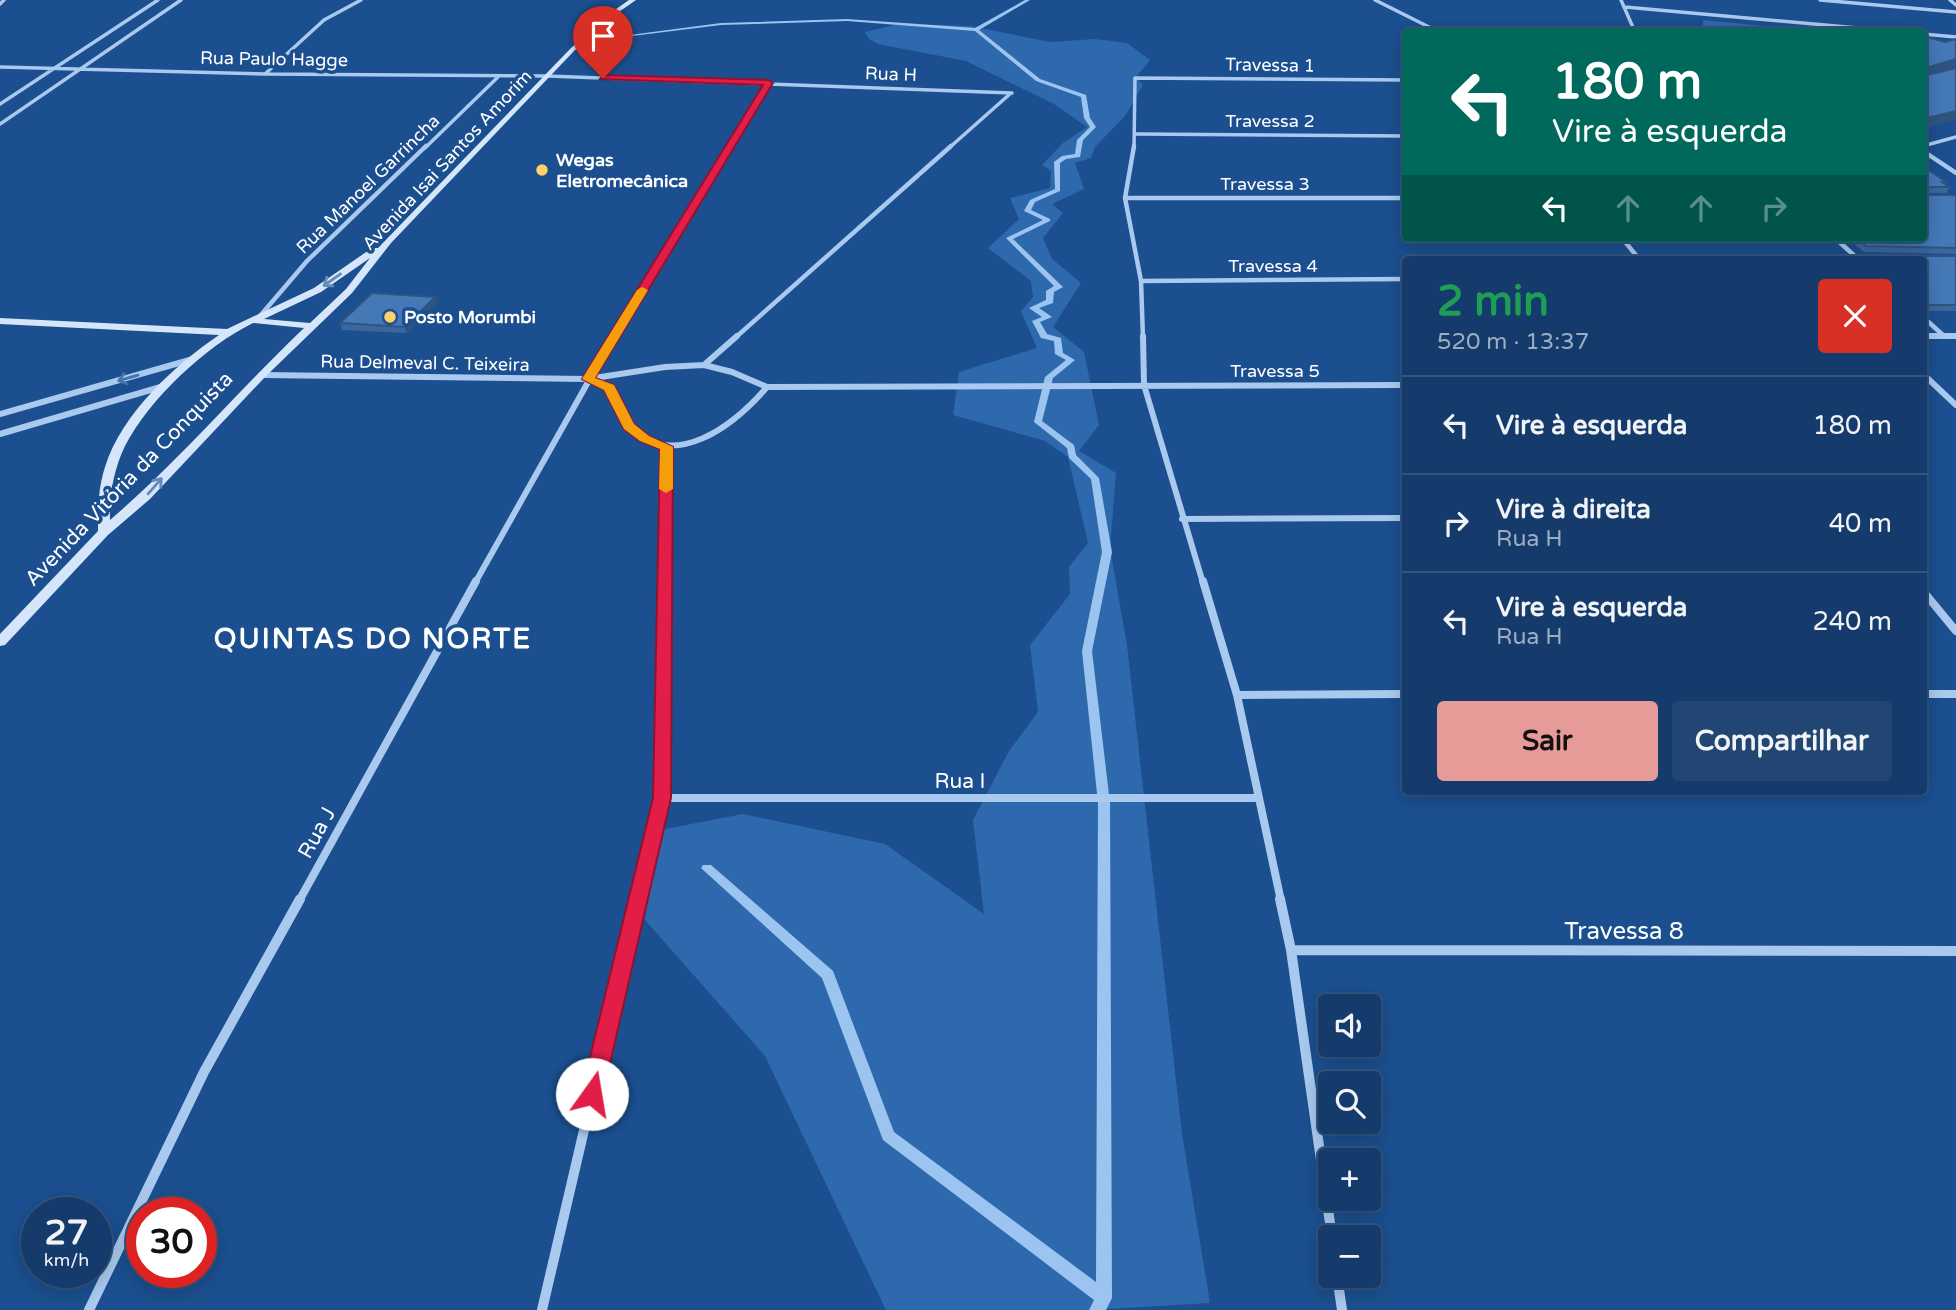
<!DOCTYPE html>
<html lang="pt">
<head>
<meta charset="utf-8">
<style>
	body { margin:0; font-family:"Varela Round",sans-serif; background:#214673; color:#f1f3f6; height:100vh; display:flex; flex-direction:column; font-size:26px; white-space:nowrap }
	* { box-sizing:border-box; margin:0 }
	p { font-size:23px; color:#9dadc1 }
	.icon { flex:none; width:38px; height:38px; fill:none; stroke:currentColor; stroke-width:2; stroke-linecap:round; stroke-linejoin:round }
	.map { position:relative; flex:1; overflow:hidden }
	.drawer { position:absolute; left:1402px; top:256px; width:525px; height:539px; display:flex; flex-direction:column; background:#143b6b; border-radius:7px; box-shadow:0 4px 18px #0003,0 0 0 2px #33557e }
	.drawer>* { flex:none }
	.top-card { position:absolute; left:1402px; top:28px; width:525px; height:214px; border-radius:7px; box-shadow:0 4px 18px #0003,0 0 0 2px #33557e; background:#00695c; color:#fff; overflow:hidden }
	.controls { position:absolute; left:1318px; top:994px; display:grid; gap:14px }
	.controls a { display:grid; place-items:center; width:63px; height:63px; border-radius:7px; background:#143b6b; box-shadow:0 4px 18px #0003,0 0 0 2px #33557e; font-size:35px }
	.speed { position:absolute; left:21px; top:1197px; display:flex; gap:14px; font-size:35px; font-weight:700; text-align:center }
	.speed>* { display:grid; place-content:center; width:91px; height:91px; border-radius:50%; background:#143b6b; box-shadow:0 4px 18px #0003,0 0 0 2px #33557e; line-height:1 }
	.speed small { font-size:18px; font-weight:400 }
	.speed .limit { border:10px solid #d22; background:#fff; color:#111 }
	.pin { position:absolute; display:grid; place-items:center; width:60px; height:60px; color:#fff; margin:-72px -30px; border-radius:50% 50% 50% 0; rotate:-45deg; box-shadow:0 0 7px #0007 }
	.pin .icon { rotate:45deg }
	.me { position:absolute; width:77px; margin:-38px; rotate:13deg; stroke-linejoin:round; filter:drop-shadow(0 0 5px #0008) }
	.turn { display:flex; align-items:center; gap:24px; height:147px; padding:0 35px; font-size:32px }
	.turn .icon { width:91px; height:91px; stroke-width:2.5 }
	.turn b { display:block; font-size:49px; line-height:60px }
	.lanes { display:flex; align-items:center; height:66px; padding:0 35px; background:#0003; justify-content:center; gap:35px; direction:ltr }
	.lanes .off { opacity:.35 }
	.round { display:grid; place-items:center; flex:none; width:74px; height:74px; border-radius:7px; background:#214673 }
	.headline { display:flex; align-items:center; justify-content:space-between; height:119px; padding:0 35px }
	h1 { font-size:42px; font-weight:700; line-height:52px; color:#1e9e55 }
	.action { display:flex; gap:14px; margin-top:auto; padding:14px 35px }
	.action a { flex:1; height:80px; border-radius:7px; background:#e69b98; color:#111; font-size:28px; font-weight:700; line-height:80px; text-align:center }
	.action a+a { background:#214673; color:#f1f3f6 }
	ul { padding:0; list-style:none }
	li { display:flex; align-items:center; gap:21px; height:98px; padding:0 35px; border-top:2px solid #33557e }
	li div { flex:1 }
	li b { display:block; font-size:26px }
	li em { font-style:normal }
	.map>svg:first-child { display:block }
	.green { fill:#2e69ad }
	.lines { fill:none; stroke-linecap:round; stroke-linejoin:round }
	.stream { fill:#9cc4f0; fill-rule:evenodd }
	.minor-far4 { stroke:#a9c9ee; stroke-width:3.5 }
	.minor-far3 { stroke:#a9c9ee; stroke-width:4.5 }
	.minor-far2 { stroke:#a9c9ee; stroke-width:6 }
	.minor-far1 { stroke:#a9c9ee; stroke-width:8 }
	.minor { stroke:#a9c9ee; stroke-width:10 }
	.secondary { fill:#d6e6fa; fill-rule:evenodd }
	.wall { fill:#3a679d }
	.shaded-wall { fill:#305480 }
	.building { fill:#4478b7; stroke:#305480; stroke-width:2 }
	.oneway { stroke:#668bba }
	.oneway2 { stroke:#4674ac }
	.route { fill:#e11d48; stroke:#92132f; stroke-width:2 }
	.slow { fill:#f59e0b }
	.poi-dot { fill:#ffd166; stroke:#1b4f8f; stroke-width:2.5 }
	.labels { text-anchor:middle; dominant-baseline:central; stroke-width:7; stroke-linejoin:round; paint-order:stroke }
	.far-street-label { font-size:18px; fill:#fff; stroke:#1b4f8f }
	.far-poi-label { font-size:18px; font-weight:bold; fill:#fff; stroke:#1b4f8f; text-anchor:start }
	.street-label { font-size:21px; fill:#fff; stroke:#1b4f8f }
	.near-street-label { font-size:24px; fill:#fff; stroke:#1b4f8f }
	.district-label { font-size:28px; font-weight:bold; letter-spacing:2px; fill:#fff; stroke:#1b4f8f }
</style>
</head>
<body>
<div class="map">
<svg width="1956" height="1310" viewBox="0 0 1956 1310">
	<rect width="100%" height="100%" fill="#1b4f8f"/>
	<path class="green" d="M1703 20 1764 26 1765 31 1703 29Z
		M899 24 970 26 1050 42 1095 39 1127 43 1150 60 1136 77 1143 85 1125 116 1095 147 1091 158 1075 163 1084 189 1052 204 1063 213 1043 238 1052 259 1081 283 1053 327 1084 352 1099 425 1079 451 1116 473 1110 548 1127 645 1182 1134 1210 1303 1092 1310H886L765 1056 645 920 655 831 743 814 885 844 984 914 973 820 1009 751 1038 712 1030 645 1070 594 1069 567 1088 543 1068 457 1045 441 953 415 959 372 1037 348 1021 311 1033 297 1031 281 988 248 1019 219 1010 198 1050 188 1051 171 1042 165 1063 143 1087 127 1054 104 966 61 878 44 869 39 865 32Z"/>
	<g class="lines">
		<path class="stream" d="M1025 0H1030L979 30 1040 79 1086 95 1090 118 1096 127 1083 140 1080 157 1066 159 1060 163V191L1035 202 1031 210 1050 219V221L1013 239 1063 287 1054 292 1053 303 1039 308 1052 317 1040 322 1047 334 1061 338 1063 353 1075 360 1053 378 1042 421 1074 445 1076 455 1099 478 1112 552 1092 651 1110 803 1112 1298 1106 1310H1089L1094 1300 883 1140 822 978 701 868 703 865H711L833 971 894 1132 1096 1282 1098 803 1082 651 1102 552 1091 479 1069 458 1067 448 1034 422 1045 377 1066 360 1055 354 1054 341 1041 338 1032 321 1042 317 1029 308 1046 300V291L1054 286 1006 238 1043 220 1024 211 1030 200 1055 189 1054 162 1062 156 1075 154 1077 140 1090 127 1084 118 1081 97 1036 81 975 31 847 21 721 25 624 37 622 36 721 23 847 19 975 28Z"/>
		<path class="minor-far4" d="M1375 0 1439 32
			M1621 0 1635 32
			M1820 0 1956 12
			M1950 0 1956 5
			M0 4 4 0
			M1625 7 1902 32
			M1923 34 1956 37
			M0 67 265 74 547 76 1012 93
			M265 74 324 20 361 0
			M0 104 158 0
			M0 124 181 0
			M1136 134 1405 136
			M1923 146 1956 137
			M425 148 499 76
			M729 148 769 83
			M949 148 1011 93
			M1134 148 1135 78 1405 80"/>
		<path class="minor-far3" d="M1134 146 1125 198 1141 281 1143 338
			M1923 151 1956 173
			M1125 198H1405
			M1622 238 1639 259
			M1835 238 1858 259
			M1856 257H1885
			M1141 281 1405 279
			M260 316 307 261 426 146
			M1923 317 1944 336
			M1923 336H1956
			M613 338 730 146
			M735 338 951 146"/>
		<path class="minor-far2" d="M1143 336 1144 385 1203 583
			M1923 336H1956
			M704 365 737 336
			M1923 374 1956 405
			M261 375 588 379 665 367 704 365 732 372 767 387 1405 385
			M589 379 609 387C615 400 618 416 628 426 674 473 734 425 767 387
			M0 414 193 359
			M0 434 164 386
			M1182 519 1405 518
			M475 583 614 336
			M664 583 666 447"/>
		<path class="minor-far1" d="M1203 581 1237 695 1281 901
			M1923 591 1956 631
			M1923 694H1956
			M1237 695 1405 694
			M662 798H1259
			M299 901 476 581
			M638 901 662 798 664 581"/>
		<path class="minor" d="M1280 899 1291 950 1332 1237
			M1291 950 1956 951
			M1337 1276 1342 1310
			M89 1310 204 1072 300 899
			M542 1310 638 899"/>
		<path class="secondary" d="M629 0H636L613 16 575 50 391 243 352 293 265 377 150 499 108 535 5 645 0 646V634L98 531C98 509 98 489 105 467 122 413 174 366 219 335L0 324V318L227 329 314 288 372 248H378L571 48 609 14ZM370 258 346 289 310 323 264 319 321 292ZM253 323 304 328C238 391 179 461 110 520 109 495 114 469 125 446 149 399 206 346 253 323Z"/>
	</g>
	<path class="wall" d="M1923 166 1946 182 1945 184 1949 187 1947 193H1923Z
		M1956 195V254L1864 252 1847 238H1923Z
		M1878 256H1956V311H1925L1923 310V259H1877Z
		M435 297 437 304 406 333 342 330 340 323Z"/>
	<path class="shaded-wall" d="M1956 59 1955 69 1923 78V69Z
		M1956 111V120L1923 129V119Z
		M435 297 437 304 406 333 405 327Z"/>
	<path class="building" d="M1923 36 1945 42 1956 39V59L1923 69Z
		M1956 68V111L1923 119V73L1928 75Z
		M1923 166 1946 182H1942L1949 187H1923Z
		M1923 195H1956V248L1866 246 1857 238H1923Z
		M1878 256H1956V305H1928L1923 301V259H1882Z
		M372 293 435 297 405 327 340 323Z"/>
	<defs><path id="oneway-shaft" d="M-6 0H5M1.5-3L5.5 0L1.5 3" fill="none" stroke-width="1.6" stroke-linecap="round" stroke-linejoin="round" transform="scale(1.75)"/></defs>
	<g class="oneway">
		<use href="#oneway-shaft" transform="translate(332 280) rotate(145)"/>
		<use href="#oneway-shaft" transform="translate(155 486) rotate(-49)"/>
	</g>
	<use class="oneway2" href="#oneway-shaft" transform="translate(128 378) rotate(164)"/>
	<path class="route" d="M603 75 769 80 773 83 595 378 614 385 634 424 649 436 673 447 671 798 603 1094 600 1101 592 1103 585 1101 581 1094 653 798 660 449 640 441 624 429 604 390 582 379 763 85 600 79Z"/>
	<path class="slow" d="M642 287 648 290 595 378 614 385 634 424 649 436 673 447V489L666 493 659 489 660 449 640 441 624 429 604 390 582 379 637 290Z"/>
	<g class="poi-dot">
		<circle cx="542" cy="170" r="7"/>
		<circle cx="390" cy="317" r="7"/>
	</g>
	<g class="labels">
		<g class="far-street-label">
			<text transform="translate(274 59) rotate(1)">Rua Paulo Hagge</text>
			<text transform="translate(1270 65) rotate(1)">Travessa 1</text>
			<text transform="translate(891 74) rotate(2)">Rua H</text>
			<text x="1270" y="121">Travessa 2</text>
			<text transform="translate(447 160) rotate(-47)">Avenida Isai Santos Amorim</text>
			<text transform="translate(368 184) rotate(-44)">Rua Manoel Garrincha</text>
			<text x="1265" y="184">Travessa 3</text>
			<text x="1273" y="266">Travessa 4</text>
			<text transform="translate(425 363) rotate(1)">Rua Delmeval C. Teixeira</text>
			<text x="1275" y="371">Travessa 5</text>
		</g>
		<g class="far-poi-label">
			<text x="556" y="160">Wegas<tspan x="556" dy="21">Eletromecânica</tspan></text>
			<text x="404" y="317">Posto Morumbi</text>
		</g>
		<g class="street-label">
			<text transform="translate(129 479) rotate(-46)">Avenida Vitória da Conquista</text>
			<text x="960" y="781">Rua I</text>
			<text transform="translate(317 833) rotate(-61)">Rua J</text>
		</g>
		<g class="near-street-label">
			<text x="1624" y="931">Travessa 8</text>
		</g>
		<g class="district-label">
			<text x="373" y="639">QUINTAS DO NORTE</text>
		</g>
	</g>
</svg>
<div class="controls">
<a><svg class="icon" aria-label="sound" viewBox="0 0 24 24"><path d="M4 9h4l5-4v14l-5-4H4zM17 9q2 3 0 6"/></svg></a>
<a><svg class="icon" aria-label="search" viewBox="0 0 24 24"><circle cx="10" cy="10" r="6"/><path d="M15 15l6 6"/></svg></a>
<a>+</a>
<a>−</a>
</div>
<div class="speed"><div>27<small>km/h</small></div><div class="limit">30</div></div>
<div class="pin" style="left:603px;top:78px;background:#d93025"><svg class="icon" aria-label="arrive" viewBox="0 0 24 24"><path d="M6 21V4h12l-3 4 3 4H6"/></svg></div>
<svg class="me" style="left:592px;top:1094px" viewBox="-20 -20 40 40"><circle r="19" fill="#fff"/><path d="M0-13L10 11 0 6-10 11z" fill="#e11d48"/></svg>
<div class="top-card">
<div class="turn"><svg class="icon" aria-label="left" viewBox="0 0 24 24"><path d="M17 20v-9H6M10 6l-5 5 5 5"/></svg><div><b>180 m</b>Vire à esquerda</div></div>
<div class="lanes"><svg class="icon" aria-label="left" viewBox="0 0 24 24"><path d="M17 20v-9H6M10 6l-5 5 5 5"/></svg><svg class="icon off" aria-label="ahead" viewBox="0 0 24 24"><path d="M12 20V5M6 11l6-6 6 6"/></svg><svg class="icon off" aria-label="ahead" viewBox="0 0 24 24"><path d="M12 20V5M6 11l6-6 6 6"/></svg><svg class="icon off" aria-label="right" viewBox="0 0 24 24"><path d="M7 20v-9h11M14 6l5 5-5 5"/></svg></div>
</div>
<section class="drawer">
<div class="headline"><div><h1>2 min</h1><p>520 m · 13:37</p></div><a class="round" style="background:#d93025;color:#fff"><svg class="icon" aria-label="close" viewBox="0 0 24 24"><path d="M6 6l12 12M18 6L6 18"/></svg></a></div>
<ul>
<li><svg class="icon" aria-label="left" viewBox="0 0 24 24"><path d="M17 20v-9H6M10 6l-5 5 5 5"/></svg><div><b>Vire à esquerda</b></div><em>180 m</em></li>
<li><svg class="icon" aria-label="right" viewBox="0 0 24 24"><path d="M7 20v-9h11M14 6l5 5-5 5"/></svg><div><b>Vire à direita</b><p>Rua H</p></div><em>40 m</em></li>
<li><svg class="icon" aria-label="left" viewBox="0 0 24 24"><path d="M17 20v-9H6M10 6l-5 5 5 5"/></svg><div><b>Vire à esquerda</b><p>Rua H</p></div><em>240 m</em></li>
</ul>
<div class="action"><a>Sair</a><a>Compartilhar</a></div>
</section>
</div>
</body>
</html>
